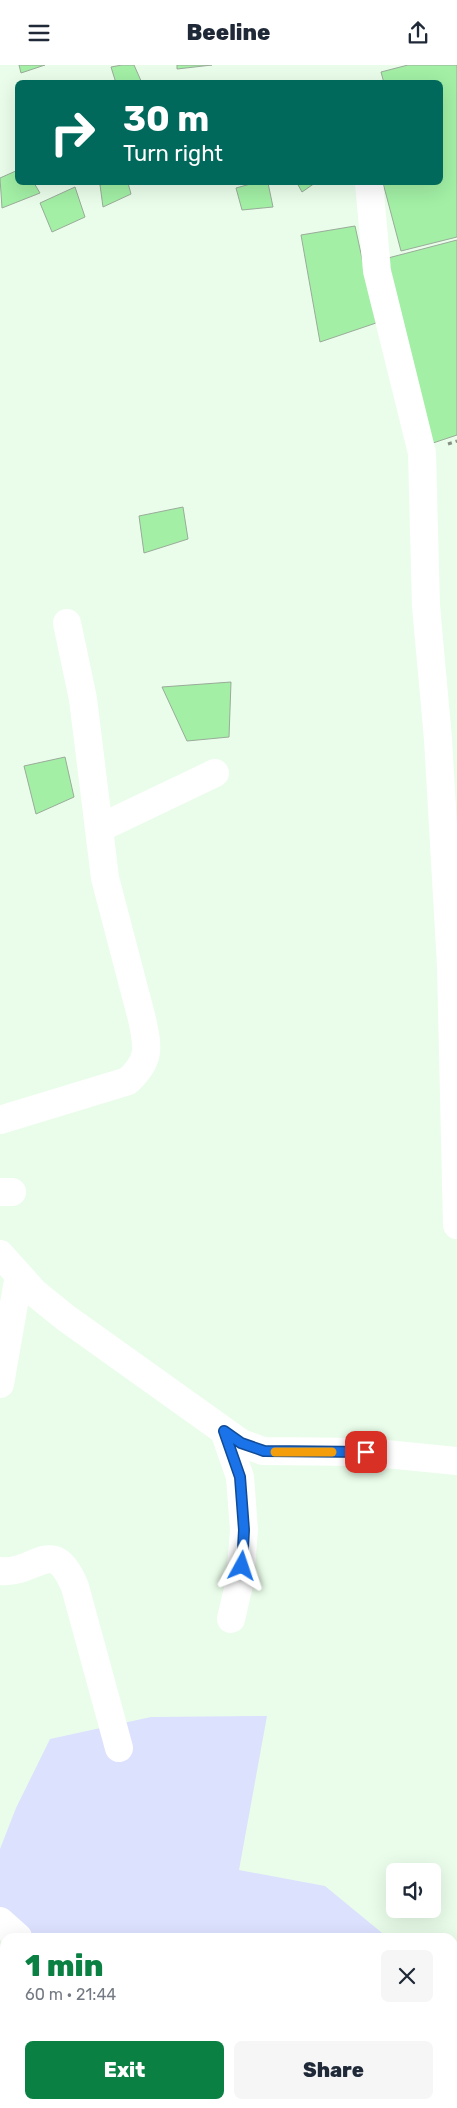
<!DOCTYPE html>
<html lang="en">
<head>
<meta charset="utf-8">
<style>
	body { margin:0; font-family:Rubik,sans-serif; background:#f6f6f7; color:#1f2937; height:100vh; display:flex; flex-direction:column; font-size:19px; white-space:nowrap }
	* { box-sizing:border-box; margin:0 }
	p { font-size:16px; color:#747a83 }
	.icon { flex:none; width:28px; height:28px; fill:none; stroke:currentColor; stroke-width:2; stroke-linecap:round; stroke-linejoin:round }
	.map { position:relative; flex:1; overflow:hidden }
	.details { position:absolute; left:0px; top:1868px; width:458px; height:176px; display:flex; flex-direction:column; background:#fff; border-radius:15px 15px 0 0; box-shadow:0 5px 20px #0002 }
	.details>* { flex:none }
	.hud { position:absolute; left:15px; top:15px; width:428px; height:105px; border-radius:8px; box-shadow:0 5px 20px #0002; background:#00695c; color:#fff; overflow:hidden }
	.controls { position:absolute; left:386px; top:1798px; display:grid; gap:10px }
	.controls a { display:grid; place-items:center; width:55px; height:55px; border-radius:8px; background:#fff; box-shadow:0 5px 20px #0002; font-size:25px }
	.pin { position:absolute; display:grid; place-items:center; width:42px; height:42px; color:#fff; margin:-21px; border-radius:10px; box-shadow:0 2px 8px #0006 }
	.me { position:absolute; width:55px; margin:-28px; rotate:5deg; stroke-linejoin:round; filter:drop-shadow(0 0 4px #0008) }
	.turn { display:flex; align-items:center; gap:18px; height:105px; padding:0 25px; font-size:22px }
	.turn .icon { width:65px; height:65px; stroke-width:2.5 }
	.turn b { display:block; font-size:35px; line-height:42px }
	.round { display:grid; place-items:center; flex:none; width:52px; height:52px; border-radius:8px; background:#f6f6f7 }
	.summary { display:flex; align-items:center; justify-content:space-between; height:85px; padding:0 25px }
	h1 { font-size:30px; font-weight:800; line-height:38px; color:#0b8043 }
	.action { display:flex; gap:10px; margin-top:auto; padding:10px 25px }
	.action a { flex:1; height:58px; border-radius:8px; background:#0b8043; color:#fff; font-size:20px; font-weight:800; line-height:58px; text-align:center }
	.action a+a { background:#f6f6f7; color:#1f2937 }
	header { display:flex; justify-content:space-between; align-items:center; height:65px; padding:0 25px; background:#fff; font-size:22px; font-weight:800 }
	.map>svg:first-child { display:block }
	.green { fill:#dce1fe }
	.building { fill:#a2efa5; stroke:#9aab9a }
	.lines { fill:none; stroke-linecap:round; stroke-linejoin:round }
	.path { stroke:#849184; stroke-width:3; stroke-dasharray:4 4; stroke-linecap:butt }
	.minor { stroke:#fff; stroke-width:28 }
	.route-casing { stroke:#114b97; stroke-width:12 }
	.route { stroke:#1a73e8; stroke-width:9 }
	.slow { stroke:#f59e0b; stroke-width:9 }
</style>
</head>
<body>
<header><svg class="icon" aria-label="menu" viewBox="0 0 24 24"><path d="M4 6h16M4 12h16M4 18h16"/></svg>Beeline<svg class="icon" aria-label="share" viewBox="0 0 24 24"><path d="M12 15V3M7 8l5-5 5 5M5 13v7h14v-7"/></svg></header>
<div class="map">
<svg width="457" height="2043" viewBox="0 0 457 2043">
	<rect width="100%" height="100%" fill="#eafdea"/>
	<path class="green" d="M267 1651 239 1805 325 1821 387 1872H26L0 1850V1784L16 1743 50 1674 151 1652Z
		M153 2039H425L428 2043H148Z"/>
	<path class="building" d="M19 0H45L21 8Z
		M122 0H134L142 18H116L111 2Z
		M177 0H212L177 4Z
		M408 0H457V172L401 186 383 118H440V18H384L381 7Z
		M18 105V118H34L40 128 2 143 0 113Z
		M108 118H128L131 129 103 142 100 120Z
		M254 118H268L273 142 242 145 236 123Z
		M297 118H315L302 127Z
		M75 122 85 152 52 167 40 138Z
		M355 161 376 258 320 277 301 170Z
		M457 175V370L427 380 388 193Z
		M183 442 188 474 144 488 139 451Z
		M231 617 229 672 187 676 162 622Z
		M65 692 74 732 36 749 24 701Z"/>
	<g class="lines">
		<path class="path" d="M448 379 457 376"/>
		<path class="minor" d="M369 118 377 206 422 388 426 541 438 674 451 901 457 1160
			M100 763 215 708
			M0 1055 128 1016C151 994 148 983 142 954L105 813 83 634 67 558
			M0 1127H12
			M0 1189 35 1228 66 1253 241 1378 263 1386 366 1387 457 1396
			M0 1319 19 1210
			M224 1366 240 1412 244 1465 240 1515 231 1554
			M0 1506C36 1510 53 1468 75 1522L119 1683
			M0 1856 18 1872
			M125 2043 129 2039"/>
	</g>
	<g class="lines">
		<defs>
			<path id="route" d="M242 1501 244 1465 240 1412 224 1366 241 1378 264 1386 366 1387"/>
		</defs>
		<use href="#route" class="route-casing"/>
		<use href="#route" class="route"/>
		<path class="slow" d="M275 1387H332"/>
	</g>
</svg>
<div class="controls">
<a><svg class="icon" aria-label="sound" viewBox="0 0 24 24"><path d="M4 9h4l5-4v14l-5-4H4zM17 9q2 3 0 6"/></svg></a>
</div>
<div class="pin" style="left:366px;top:1387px;background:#d93025"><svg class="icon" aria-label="arrive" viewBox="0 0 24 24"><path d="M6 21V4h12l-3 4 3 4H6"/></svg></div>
<svg class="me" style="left:242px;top:1501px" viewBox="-20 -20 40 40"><path d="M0-17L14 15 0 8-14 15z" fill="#1a73e8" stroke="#fff" stroke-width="4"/></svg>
<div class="hud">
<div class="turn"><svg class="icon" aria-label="right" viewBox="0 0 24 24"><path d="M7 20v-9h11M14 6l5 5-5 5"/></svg><div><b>30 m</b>Turn right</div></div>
</div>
<section class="details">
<div class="summary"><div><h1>1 min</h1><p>60 m · 21:44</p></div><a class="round"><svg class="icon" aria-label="close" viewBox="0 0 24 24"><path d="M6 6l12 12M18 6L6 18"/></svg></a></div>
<div class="action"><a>Exit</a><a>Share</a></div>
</section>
</div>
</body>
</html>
